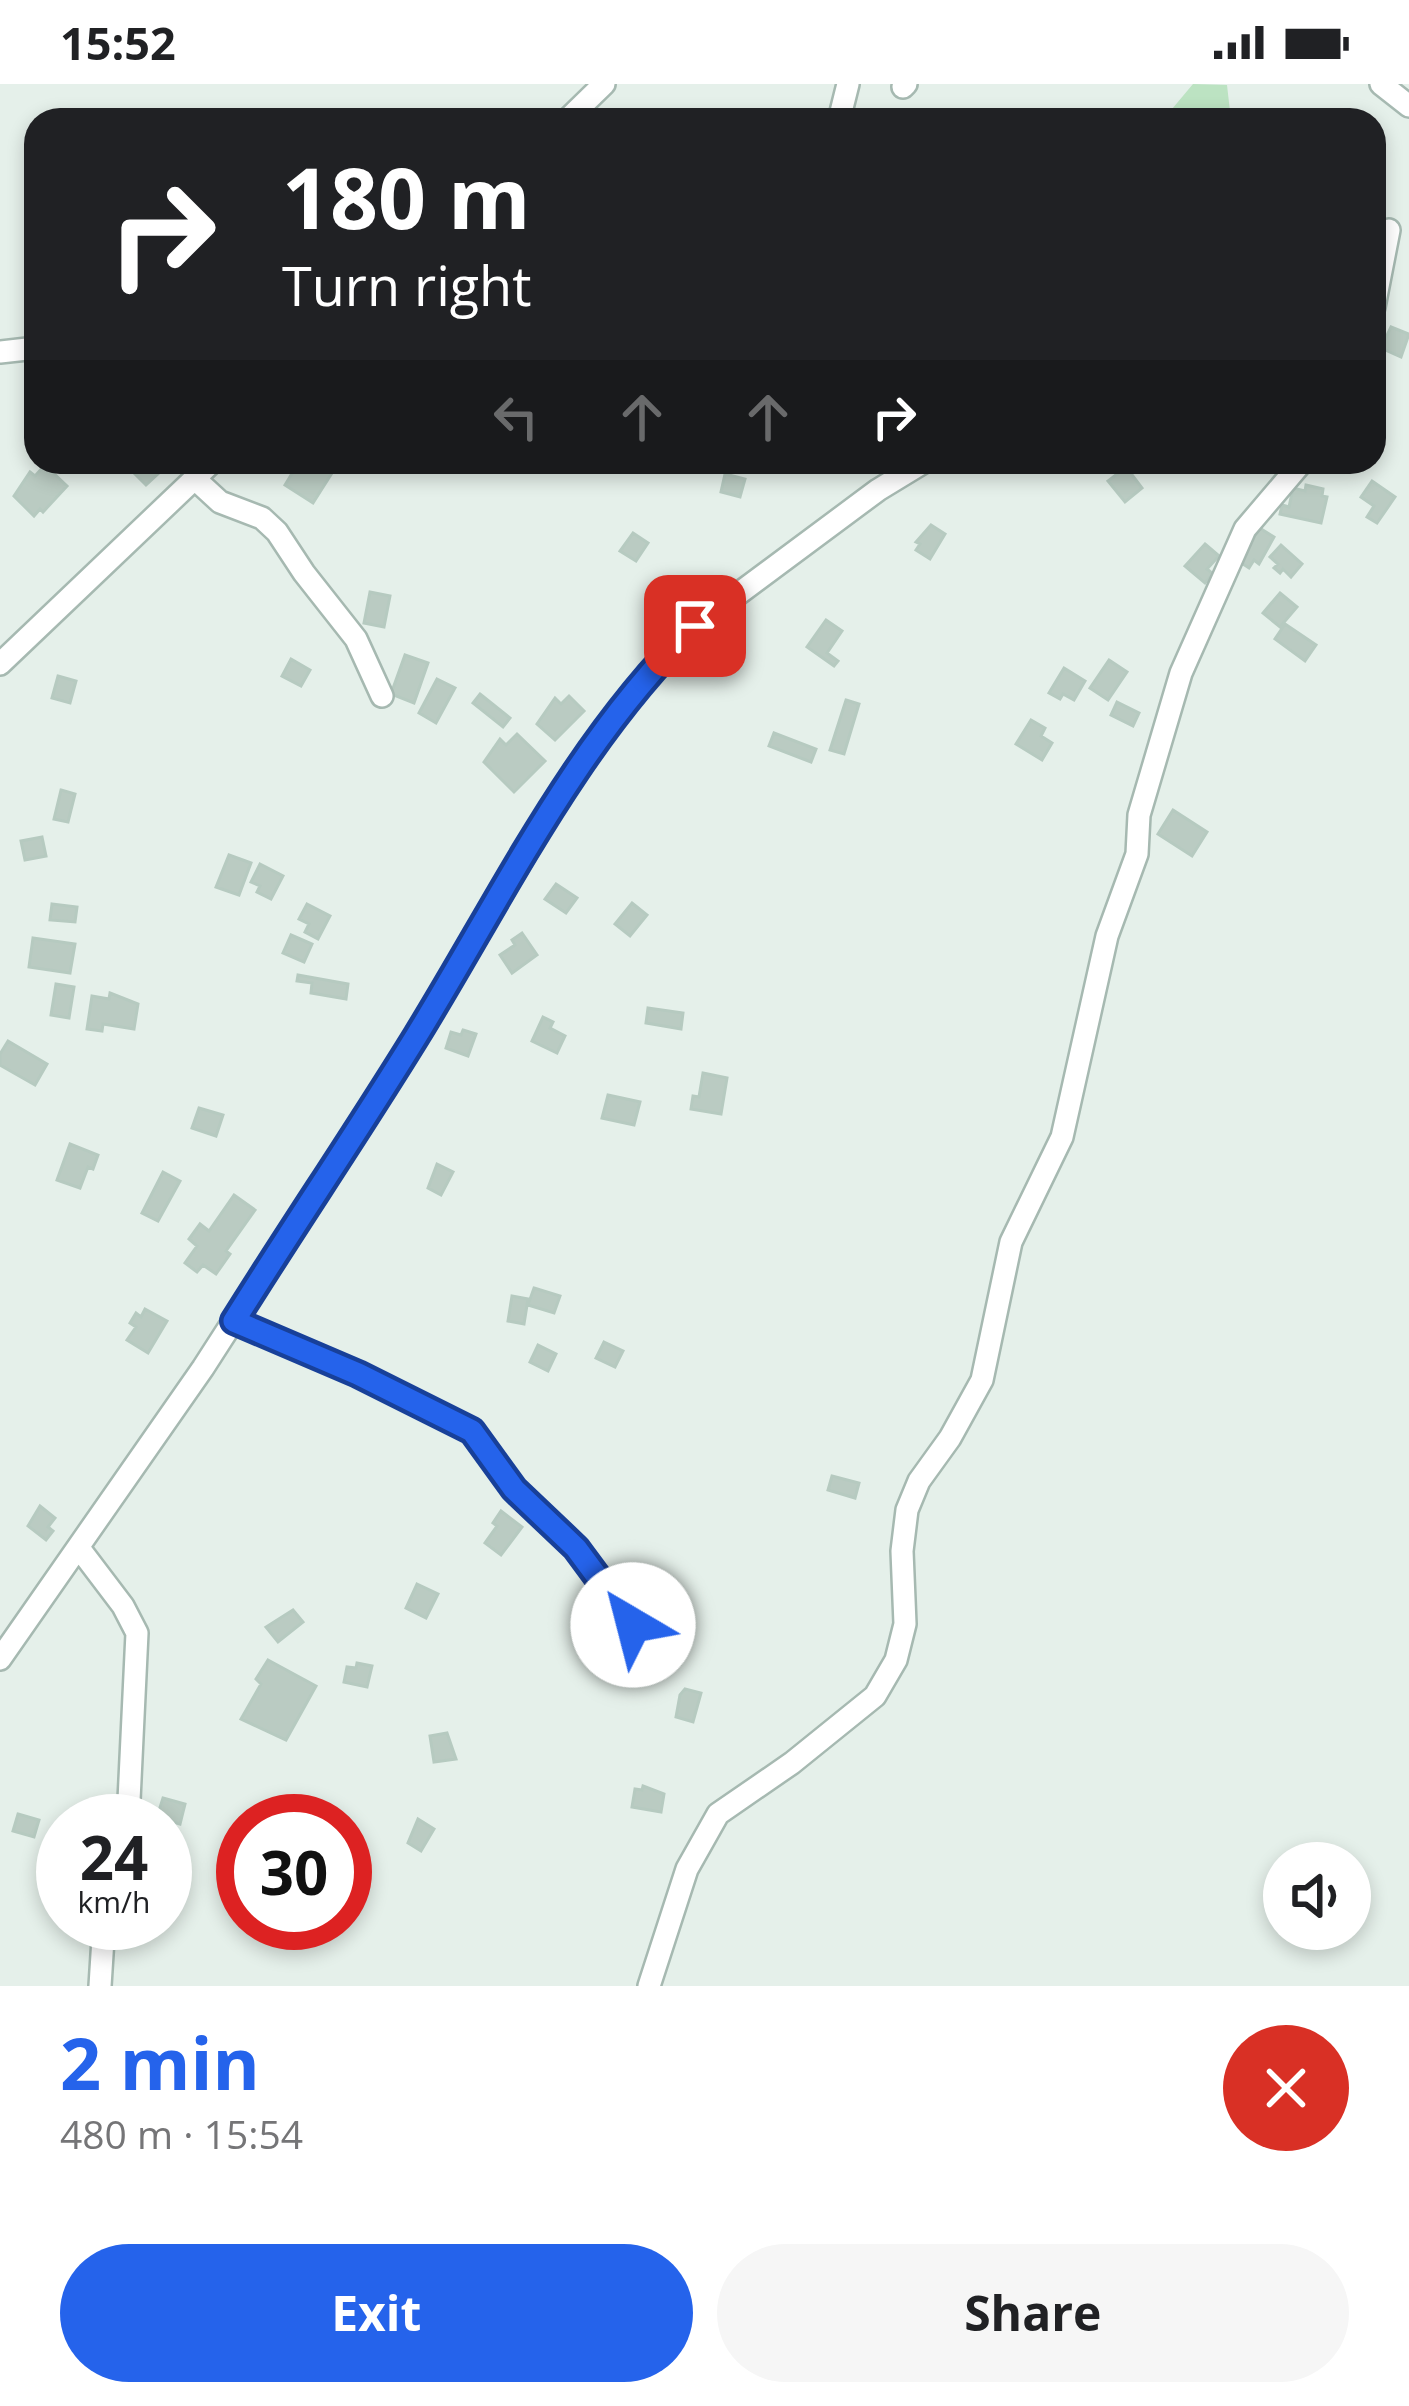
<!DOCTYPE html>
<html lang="en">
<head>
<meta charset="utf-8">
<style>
	body { margin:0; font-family:"Open Sans",sans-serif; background:#f6f6f6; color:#202124; height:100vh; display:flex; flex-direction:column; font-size:45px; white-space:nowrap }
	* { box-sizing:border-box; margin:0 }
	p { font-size:39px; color:#757577 }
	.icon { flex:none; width:66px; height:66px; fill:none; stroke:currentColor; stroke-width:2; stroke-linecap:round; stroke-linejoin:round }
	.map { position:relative; height:1902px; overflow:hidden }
	.panel { display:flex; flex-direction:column; background:#fff; flex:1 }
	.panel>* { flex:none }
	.banner { position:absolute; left:24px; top:24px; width:1362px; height:366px; border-radius:36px; box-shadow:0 6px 18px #0003; background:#202124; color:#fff; overflow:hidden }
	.controls { position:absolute; left:1263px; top:1758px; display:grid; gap:24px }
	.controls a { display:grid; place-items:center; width:108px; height:108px; border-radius:50%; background:#fff; box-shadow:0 6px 18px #0003; font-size:60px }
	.speed { position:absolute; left:36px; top:1710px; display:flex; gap:24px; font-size:60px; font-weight:700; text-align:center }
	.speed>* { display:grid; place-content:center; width:156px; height:156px; border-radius:50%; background:#fff; box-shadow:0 6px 18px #0003; line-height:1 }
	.speed small { font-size:30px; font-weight:400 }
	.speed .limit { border:18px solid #d22; background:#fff; color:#111 }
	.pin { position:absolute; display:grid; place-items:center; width:102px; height:102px; color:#fff; margin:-51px; border-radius:24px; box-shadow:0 6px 18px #0006 }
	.me { position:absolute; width:132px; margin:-66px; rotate:323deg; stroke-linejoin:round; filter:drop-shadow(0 0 9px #0008) }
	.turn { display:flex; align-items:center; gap:42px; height:252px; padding:0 60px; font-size:54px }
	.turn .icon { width:156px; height:156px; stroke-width:2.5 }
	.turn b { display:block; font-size:84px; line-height:102px }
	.lanes { display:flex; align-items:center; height:114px; padding:0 60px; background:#0003; justify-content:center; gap:60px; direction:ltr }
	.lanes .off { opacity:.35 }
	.round { display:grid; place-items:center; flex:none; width:126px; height:126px; border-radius:63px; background:#f6f6f6 }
	.head { display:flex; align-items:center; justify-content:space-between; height:204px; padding:0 60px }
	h1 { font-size:72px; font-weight:700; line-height:90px; color:#2563eb }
	.button { display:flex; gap:24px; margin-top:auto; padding:24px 60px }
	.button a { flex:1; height:138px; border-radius:72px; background:#2563eb; color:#fff; font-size:48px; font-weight:700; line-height:138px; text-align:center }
	.button a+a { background:#f6f6f6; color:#202124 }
	.status { display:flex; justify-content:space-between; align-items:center; height:84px; padding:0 60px; background:#fff; direction:ltr }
	.status svg { height:33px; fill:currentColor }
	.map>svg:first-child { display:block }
	.green { fill:#bce3c2 }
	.building { fill:#bacbc2; stroke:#b6cac0; stroke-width:3 }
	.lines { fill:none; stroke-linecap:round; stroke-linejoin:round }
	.street-casing { stroke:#a6b9b1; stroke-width:26 }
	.street { stroke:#fff; stroke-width:21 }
	.route-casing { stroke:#184099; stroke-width:30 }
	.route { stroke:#2563eb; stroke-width:21 }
</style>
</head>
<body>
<div class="status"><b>15:52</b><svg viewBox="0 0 49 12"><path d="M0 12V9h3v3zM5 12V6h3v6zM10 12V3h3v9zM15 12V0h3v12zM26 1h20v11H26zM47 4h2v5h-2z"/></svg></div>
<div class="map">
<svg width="1409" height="1902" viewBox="0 0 1409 1902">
	<rect width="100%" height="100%" fill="#e5f0ea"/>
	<path class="green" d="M1193 0 1227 1 1231 36H1154L1172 25Z"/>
	<path class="building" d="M1391 243 1409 250 1401 273 1381 264Z
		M129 378H149L159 389 146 401 126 381Z
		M299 378H314L332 389 313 419 285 401Z
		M45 381 67 402 43 428 40 425 34 432 14 412 30 388 35 392Z
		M1126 383 1142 404 1125 418 1108 397Z
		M725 390 745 395 740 413 721 408Z
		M1372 397 1395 413 1377 439 1367 433 1374 422 1361 413Z
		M1306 401 1323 405 1322 412 1327 413 1321 439 1280 430 1282 421 1289 423 1293 404 1305 407Z
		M931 441 945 450 930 475 916 466 920 460 916 458Z
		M1258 443 1274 453 1259 480 1254 476 1249 484 1237 476Z
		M633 449 648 459 636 477 620 467Z
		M1205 460 1219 472 1207 485 1213 490 1205 499 1185 482Z
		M1281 461 1302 480 1291 493 1283 485 1280 489 1274 484 1278 480 1270 473Z
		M370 508 390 512 384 543 364 539Z
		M1280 509 1297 523 1280 543 1263 529Z
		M826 536 842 547 827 569 838 577 834 582 807 563Z
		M1285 540 1316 561 1305 577 1275 555Z
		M405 571 428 579 414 619 391 610Z
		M291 575 310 586 301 602 282 592Z
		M1109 576 1127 588 1108 616 1090 604Z
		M1064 584 1085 597 1074 616 1063 610 1060 615 1049 609Z
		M58 592 76 597 70 619 52 614Z
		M437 595 455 604 436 639 419 629Z
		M480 610 510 634 503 643 473 619Z
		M569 612 584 627 555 656 537 640 555 614 561 620Z
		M846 616 859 620 844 670 830 666Z
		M1117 618 1139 629 1133 642 1111 631Z
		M1031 636 1045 644 1041 652 1052 659 1042 676 1016 660Z
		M774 649 816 665 811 678 769 662Z
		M517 650 545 677 514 708 484 678 500 655 506 661Z
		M61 706 75 710 68 738 54 735Z
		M1173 726 1207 748 1192 772 1158 750Z
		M42 753 46 772 25 776 21 757Z
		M229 771 251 779 239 811 216 803Z
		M260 780 283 792 271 815 257 808 260 802 251 798Z
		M556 800 577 814 566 829 545 815Z
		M632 819 647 831 630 852 615 840Z
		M52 820 77 823 75 838 50 836Z
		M307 820 330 832 318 855 305 848 309 840 299 835Z
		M522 849 537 871 512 889 500 871 515 861 512 856Z
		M291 851 312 860 304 878 283 869Z
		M33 854 75 860 70 889 29 883Z
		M298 891 348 900 346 915 311 909 312 899 297 897Z
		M56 900 74 903 69 934 51 931Z
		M110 909 138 920 134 945 103 940 102 947 87 945 92 912 109 915Z
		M648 924 683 929 681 945 646 939Z
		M543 933 553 938 550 944 565 952 557 969 532 957Z
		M463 946 476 950 468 972 446 964 451 948 461 951Z
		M8 957 47 980 35 1001 0 981V970Z
		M703 989 727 994 721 1030 691 1025 693 1012 699 1013Z
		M608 1011 640 1018 634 1041 602 1034Z
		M199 1024 223 1031 216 1052 192 1044Z
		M70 1060 98 1071 93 1085 88 1083 80 1104 57 1096Z
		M437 1080 453 1088 441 1111 428 1104Z
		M163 1088 180 1097 158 1137 142 1129Z
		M234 1111 255 1126 226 1167 230 1170 216 1190 203 1181 197 1188 185 1179 197 1162 189 1155 200 1140 209 1147Z
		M534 1204 560 1212 554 1229 528 1221Z
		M512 1212 528 1215 524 1240 508 1237Z
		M145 1225 167 1237 148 1269 127 1256 136 1243 130 1239 136 1229 141 1233Z
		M604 1258 623 1267 615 1283 596 1274Z
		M538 1261 556 1270 548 1287 530 1278Z
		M832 1392 859 1399 855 1414 828 1406Z
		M40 1422 55 1434 48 1443 53 1447 46 1456 28 1442Z
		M501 1427 522 1443 501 1471 485 1459 497 1442 493 1439Z
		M417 1500 438 1510 426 1534 406 1524Z
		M293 1526 303 1538 278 1558 266 1543Z
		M268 1576 316 1602 286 1656 241 1635 261 1600 256 1595Z
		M357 1579 372 1582 367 1603 344 1598 347 1583 356 1584Z
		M685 1605 701 1609 693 1638 676 1633 680 1611Z
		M447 1649 456 1675 434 1678 430 1652Z
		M643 1702 664 1710 661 1728 632 1723 635 1705 642 1706Z
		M163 1714 185 1720 180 1740 157 1733Z
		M18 1730 39 1736 34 1753 13 1747Z
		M418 1735 434 1745 421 1767 408 1759Z"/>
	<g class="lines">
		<defs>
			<path id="street" d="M1381 0 1409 22
				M903 3 906 0
				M567 36 604 0
				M839 36 848 0
				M1374 223 1389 146
				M0 268 36 264
				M195 395 220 418 262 434 277 448 304 489 356 555 382 612
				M0 580 212 378
				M234 1237 358 1290 472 1347 514 1405 576 1464 633 1541
				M79 1464 123 1522 137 1549 128 1737
				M0 1575 203 1284 418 950 557 717 631 610 695 542 878 406 924 378
				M100 1902 104 1839
				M649 1902 687 1785 718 1730 792 1679 875 1612 896 1576 905 1540 902 1467 907 1426 919 1397 950 1354 982 1296 1011 1158 1062 1053 1107 852 1137 770 1139 731 1181 589 1245 445 1302 378"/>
		</defs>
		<use href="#street" class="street-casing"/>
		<use href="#street" class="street"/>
	</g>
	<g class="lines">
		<defs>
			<path id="route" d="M633 1541 576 1464 514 1405 472 1347 358 1290 234 1237C294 1141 358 1047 417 951 503 811 576 657 695 542"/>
		</defs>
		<use href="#route" class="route-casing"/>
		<use href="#route" class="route"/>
	</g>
</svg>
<div class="controls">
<a><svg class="icon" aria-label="sound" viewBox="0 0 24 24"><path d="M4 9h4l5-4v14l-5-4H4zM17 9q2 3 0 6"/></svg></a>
</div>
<div class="speed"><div>24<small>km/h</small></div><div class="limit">30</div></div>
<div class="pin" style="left:695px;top:542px;background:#d93025"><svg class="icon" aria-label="arrive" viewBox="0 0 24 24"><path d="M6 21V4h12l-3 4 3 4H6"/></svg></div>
<svg class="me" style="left:633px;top:1541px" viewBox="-20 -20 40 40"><circle r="19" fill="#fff"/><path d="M0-13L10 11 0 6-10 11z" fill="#2563eb"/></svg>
<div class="banner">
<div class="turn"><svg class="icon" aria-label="right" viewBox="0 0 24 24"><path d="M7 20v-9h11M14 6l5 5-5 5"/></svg><div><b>180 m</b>Turn right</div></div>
<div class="lanes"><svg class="icon off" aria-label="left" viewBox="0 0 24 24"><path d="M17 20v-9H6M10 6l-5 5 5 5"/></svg><svg class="icon off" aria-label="ahead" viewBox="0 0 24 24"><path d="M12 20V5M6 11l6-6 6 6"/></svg><svg class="icon off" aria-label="ahead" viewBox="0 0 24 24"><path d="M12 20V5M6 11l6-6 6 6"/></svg><svg class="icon" aria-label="right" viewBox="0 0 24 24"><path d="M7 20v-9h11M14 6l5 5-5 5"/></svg></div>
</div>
</div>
<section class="panel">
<div class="head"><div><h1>2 min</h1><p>480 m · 15:54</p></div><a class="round" style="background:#d93025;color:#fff"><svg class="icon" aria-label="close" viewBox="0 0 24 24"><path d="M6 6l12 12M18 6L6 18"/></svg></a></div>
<div class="button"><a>Exit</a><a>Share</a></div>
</section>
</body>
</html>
